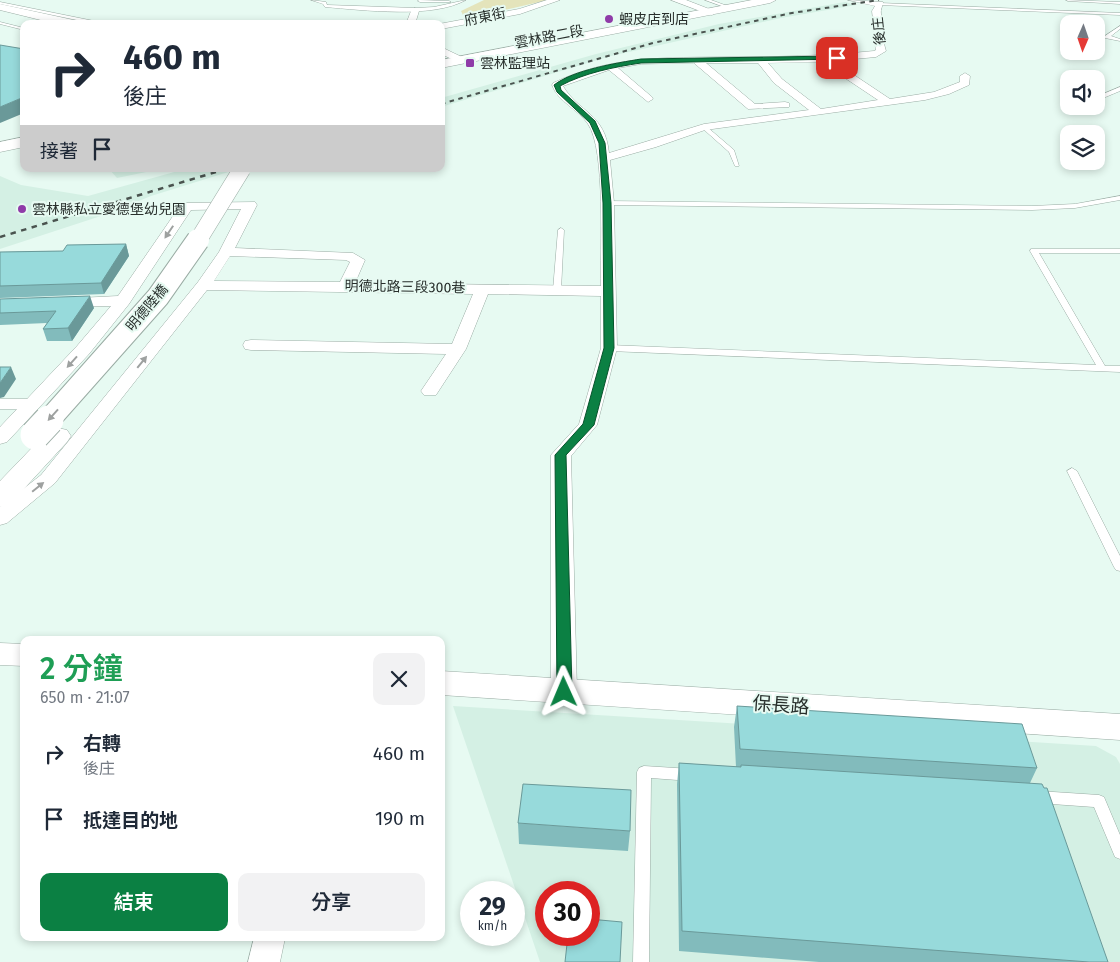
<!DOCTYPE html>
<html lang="zh-TW">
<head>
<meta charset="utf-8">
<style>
	body { margin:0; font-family:"Fira Sans","Noto Sans TC",sans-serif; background:#f2f2f3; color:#1f2937; height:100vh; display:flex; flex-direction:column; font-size:19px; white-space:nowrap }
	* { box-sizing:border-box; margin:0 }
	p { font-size:16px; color:#747a83 }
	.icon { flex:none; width:28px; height:28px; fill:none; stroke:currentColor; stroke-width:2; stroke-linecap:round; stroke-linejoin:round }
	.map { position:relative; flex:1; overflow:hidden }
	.sheet { position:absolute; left:20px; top:636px; width:425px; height:305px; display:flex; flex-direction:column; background:#fff; border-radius:10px; box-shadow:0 2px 8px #0003 }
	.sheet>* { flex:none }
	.top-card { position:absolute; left:20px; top:20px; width:425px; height:152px; border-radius:10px; box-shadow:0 2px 8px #0003; background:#fff; color:#1f2937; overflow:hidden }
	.needle { width:32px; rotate:182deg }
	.controls { position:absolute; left:1060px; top:15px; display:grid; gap:10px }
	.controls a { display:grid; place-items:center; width:45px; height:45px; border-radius:10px; background:#fff; box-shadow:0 2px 8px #0003; font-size:25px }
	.speed { position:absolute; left:460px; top:881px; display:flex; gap:10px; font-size:25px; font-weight:700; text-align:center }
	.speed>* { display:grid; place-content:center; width:65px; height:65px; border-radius:50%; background:#fff; box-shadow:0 2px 8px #0003; line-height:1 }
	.speed small { font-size:12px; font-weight:400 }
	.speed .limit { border:8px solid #d22; background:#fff; color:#111 }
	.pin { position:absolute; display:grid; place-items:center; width:42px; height:42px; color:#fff; margin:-21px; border-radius:10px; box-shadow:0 2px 8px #0006 }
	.me { position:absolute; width:55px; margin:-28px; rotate:359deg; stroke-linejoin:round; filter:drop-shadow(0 0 4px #0008) }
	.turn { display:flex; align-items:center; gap:18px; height:105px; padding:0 20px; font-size:22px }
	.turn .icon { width:65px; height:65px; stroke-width:2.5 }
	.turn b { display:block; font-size:35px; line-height:42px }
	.then { display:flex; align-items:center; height:48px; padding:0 20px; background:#0003; gap:10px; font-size:19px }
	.round { display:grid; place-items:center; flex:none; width:52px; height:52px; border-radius:10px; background:#f2f2f3 }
	.summary { display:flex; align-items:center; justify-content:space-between; height:85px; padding:0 20px }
	h1 { font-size:30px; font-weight:600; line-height:38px; color:#1e9e55 }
	.action { display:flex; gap:10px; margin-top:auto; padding:10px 20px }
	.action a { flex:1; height:58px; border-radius:10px; background:#0b8043; color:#fff; font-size:20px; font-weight:600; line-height:58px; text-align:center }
	.action a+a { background:#f2f2f3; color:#1f2937 }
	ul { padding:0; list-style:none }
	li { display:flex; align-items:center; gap:15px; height:65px; padding:0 20px }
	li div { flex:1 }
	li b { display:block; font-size:19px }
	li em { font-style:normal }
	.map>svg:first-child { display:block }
	.built { fill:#d4f0e4; fill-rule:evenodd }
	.green { fill:#e4e4bb }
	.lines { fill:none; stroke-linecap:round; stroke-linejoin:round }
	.service-casing { stroke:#9aaca4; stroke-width:1 }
	.minor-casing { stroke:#9aaca4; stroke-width:1 }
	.tertiary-casing { stroke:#9aaca4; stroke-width:1 }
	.secondary-casing { stroke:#9aaca4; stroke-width:1 }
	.primary-casing { stroke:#9aaca4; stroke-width:1 }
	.service { fill:#fff; fill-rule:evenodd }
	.minor { fill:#fff; fill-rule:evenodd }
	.tertiary { fill:#fff; fill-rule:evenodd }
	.secondary { fill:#fff; fill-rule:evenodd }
	.primary { fill:#fff; fill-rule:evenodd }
	.rail-far1 { stroke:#4a534f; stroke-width:2; stroke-dasharray:4.5 4.5; stroke-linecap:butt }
	.rail { stroke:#4a534f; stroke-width:2.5; stroke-dasharray:5.5 5.5; stroke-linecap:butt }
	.secondary-bridge-far2-casing { stroke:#9aaca4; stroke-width:18; stroke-linecap:butt }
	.secondary-bridge-far1-casing { stroke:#9aaca4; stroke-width:24; stroke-linecap:butt }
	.secondary-bridge-casing { stroke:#9aaca4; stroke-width:31; stroke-linecap:butt }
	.secondary-bridge-far2 { stroke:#fff; stroke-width:17 }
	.secondary-bridge-far1 { stroke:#fff; stroke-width:22 }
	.secondary-bridge { stroke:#fff; stroke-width:29 }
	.wall { fill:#82bbbc }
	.shaded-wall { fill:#6a9999 }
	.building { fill:#97dadb; stroke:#6a9999 }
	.oneway { fill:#9ea1a0 }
	.route { fill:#0b8043; stroke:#07532c }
	.poi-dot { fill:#8f3ba8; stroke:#e7faf2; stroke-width:2 }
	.labels { text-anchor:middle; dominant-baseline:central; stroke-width:4; stroke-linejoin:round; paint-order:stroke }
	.far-street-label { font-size:14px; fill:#282f2c; stroke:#e7faf2 }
	.far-poi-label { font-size:14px; fill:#282f2c; stroke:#e7faf2; text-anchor:start }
	.near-street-label { font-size:19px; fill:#282f2c; stroke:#e7faf2 }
</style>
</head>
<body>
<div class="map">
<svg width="1120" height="962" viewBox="0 0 1120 962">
	<rect width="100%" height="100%" fill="#e7faf2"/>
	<path class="built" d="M845 2 856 5 781 18 611 56 441 107V98L596 54 719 24Z
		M109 169H161L117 178Z
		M185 169H238L151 196 107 214 0 249V176L21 185 88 196Z
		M453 706 1096 746 1116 757 1120 764V962H540ZM546 892H589V935H546Z"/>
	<path class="green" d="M484 0H548L465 19 461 11Z"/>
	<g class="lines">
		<defs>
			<path id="service" d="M311 0 326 2 327 5 416 8 434 7 466 0C432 19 363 10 325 7L323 4Z
				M419 0 449 1 451 2H420L418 1Z
				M705 0H711L733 8 730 9Z
				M1066 0 1120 2V4L1068 1Z
				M0 2 104 23 106 24H96L0 4Z
				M880 3 1120 13V15L879 5Z
				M0 22 24 28V30L0 24Z
				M1120 26V29L1111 36 1120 39V41L1105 38V36Z
				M1120 87V91L1096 101V97Z
				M702 126H706L734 150 739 166H735L729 152 702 128Z
				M1120 196V200L1075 208 1032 210 607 205 604 203 607 201 1032 206 1075 204Z
				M561 228 564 230 561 290 557 292 553 290 558 230Z
				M1031 249H1120V253H1039L1105 366H1120V372L609 351 605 348 609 345 1096 365 1030 251Z
				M1072 468 1077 471 1120 556V571L1116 570 1114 567 1067 471Z
				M644 766 691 769 696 771 698 775 696 779 691 781 651 778 649 962H633L637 772 639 768Z
				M1038 791 1099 795 1104 797 1120 835V859L1115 857 1094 807 1038 803 1033 801 1031 797 1033 793Z"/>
			<path id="minor" d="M547 0H560L520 14 441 29V24H439L519 9Z
				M848 0 883 2C883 6 880 9 881 14 882 26 882 38 886 51L876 57 833 61 890 99 934 92 960 82V76L965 73 970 76 969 85 949 94 925 100 705 130 656 147 610 160 614 203 617 348 597 425 571 456 577 692 573 699 564 702 555 699 551 692V455L579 424 601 348V296L488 294 466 349 436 395H424L421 391 446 354 251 350 245 349 243 345 245 341 251 340 452 344 473 294 207 290 55 483 7 523 0 525V507L41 475 198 282 219 252 241 209 191 210 129 304 89 354 7 442 0 444V427L17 409H0V399H27L77 346 111 306 65 307 57 302 59 299 118 296 182 203 255 202 257 205 235 248 353 253 365 260 355 283 601 286C600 251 606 150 588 124 578 109 558 102 552 85L553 83C612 55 666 58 729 57 777 57 825 56 874 51L876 50C873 36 874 25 872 11L875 6ZM821 62 878 100 821 109 782 79 768 63ZM694 63 748 109 789 107V103L785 102 755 104 706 63H758L774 83 809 110 704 124 609 153C605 113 579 113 563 86L609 70 648 102 653 99 652 97 618 68 641 64ZM230 256 346 260 350 262 340 282 214 281Z
				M415 8 419 11 415 24H406L411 11Z
				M441 47 464 58 466 60 458 62 441 54Z
				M254 938H285L280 962H248Z"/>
			<path id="tertiary" d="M671 0H686L717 12 712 15 708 14Z
				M0 643 24 644V666L0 665Z
				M441 671 1120 714V740L441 695Z"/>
			<path id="secondary" d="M0 4 78 21 80 24H57L0 10Z
				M58 428 67 430 71 436 67 442 10 504 0 507V481L49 430Z"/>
			<path id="primary" d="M752 0H776L770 3 441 68V60Z
				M24 137V147L0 152V142Z"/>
		</defs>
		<use href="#service" class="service-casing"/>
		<use href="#minor" class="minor-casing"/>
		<use href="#tertiary" class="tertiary-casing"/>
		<use href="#secondary" class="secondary-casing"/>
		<use href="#primary" class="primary-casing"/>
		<use href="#service" class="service"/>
		<use href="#minor" class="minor"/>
		<use href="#tertiary" class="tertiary"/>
		<use href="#secondary" class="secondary"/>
		<use href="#primary" class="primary"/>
		<path class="rail-far1" d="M441 104 653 43 792 13 879 0"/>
		<path class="rail" d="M0 237 226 169"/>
		<defs>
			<path id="secondary-bridge-far2" d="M197 242 242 169"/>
			<path id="secondary-bridge-far1" d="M48 421 158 297 198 240"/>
			<path id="secondary-bridge" d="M35 435 49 420"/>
		</defs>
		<use href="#secondary-bridge-far2" class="secondary-bridge-far2-casing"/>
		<use href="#secondary-bridge-far1" class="secondary-bridge-far1-casing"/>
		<use href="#secondary-bridge" class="secondary-bridge-casing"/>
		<use href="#secondary-bridge-far2" class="secondary-bridge-far2"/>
		<use href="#secondary-bridge-far1" class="secondary-bridge-far1"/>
		<use href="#secondary-bridge" class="secondary-bridge"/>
	</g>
	<path class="wall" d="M126 244 129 256 104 294 0 298V252L63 251Z
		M0 299 94 308 72 341H47L43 329 47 323 0 325Z
		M737 706 1037 768 1030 783 1108 962H819L679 951 677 784 679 763 736 767 734 727Z
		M518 823 630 831 628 851 519 844Z"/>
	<path class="shaded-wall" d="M24 97V113L0 123V107Z
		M126 244 129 256 104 294 101 283Z
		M90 296 94 308 72 341 68 328Z
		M11 367 16 379 4 397 0 398V383Z"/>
	<path class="building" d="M0 45 24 49V97L0 107Z
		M126 244 101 283 0 286V252L63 251 67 245Z
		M90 296 68 328 43 329 56 311 0 313V299Z
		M0 367H11L0 383Z
		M737 706 1022 724 1037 768 740 749Z
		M679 763 741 767V765L1042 784 1044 788H1047L1108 962H1089L682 931Z
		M523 784 631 790 630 831 518 823Z
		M589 919 622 922 620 962H565L568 935H589Z"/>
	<defs><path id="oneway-solid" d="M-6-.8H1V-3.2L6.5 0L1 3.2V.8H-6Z" transform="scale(1.25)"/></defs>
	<g class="oneway">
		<use href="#oneway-solid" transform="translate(169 232) rotate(124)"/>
		<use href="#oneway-solid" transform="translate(72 362) rotate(132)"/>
		<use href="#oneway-solid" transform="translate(142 362) rotate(-51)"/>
		<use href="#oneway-solid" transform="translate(53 415) rotate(132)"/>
		<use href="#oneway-solid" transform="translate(38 487) rotate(-39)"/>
	</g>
	<path class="route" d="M837 56 839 59 641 63C614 67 584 73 560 86L561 90 595 121 605 143 611 203 614 348 594 425 566 455 572 692 569 696H559L557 692 555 455 583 424 604 348 603 203 599 143 590 123 557 92 554 85C573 70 617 63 641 59Z"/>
	<g class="poi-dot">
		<circle cx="609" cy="19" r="5"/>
		<rect x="465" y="58" width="10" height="10" rx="2.5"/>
		<circle cx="22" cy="209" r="5"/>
	</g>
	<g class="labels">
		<g class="far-street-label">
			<text transform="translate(485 17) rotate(-11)">府東街</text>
			<text transform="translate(879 31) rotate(-96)">後庄</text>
			<text transform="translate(549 37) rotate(-11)">雲林路二段</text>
			<text transform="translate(405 287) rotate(1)">明德北路三段300巷</text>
			<text transform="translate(147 308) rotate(-50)">明德陸橋</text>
		</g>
		<g class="far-poi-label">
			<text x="619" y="19">蝦皮店到店</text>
			<text x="480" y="63">雲林監理站</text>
			<text x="32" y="209">雲林縣私立愛德堡幼兒園</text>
		</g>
		<g class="near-street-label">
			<text transform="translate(781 705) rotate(4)">保長路</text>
		</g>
	</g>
</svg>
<div class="controls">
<a><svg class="needle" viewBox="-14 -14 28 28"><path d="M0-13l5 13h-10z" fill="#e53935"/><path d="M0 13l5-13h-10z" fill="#747a83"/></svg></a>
<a><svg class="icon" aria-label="sound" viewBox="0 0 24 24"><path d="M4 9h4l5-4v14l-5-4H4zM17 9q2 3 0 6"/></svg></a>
<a><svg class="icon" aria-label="layers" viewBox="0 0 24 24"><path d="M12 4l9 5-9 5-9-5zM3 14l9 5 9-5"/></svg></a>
</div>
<div class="speed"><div>29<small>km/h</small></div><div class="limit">30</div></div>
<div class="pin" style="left:837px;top:58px;background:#d93025"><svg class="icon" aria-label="arrive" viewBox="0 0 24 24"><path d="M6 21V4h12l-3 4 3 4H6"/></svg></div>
<svg class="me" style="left:564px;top:692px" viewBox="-20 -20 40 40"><path d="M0-17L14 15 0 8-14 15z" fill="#0b8043" stroke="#fff" stroke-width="4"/></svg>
<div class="top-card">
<div class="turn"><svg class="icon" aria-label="right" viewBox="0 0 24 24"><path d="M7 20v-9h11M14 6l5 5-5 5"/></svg><div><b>460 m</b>後庄</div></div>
<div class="then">接著<svg class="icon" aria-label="arrive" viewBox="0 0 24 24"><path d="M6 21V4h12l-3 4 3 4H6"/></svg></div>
</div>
<section class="sheet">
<div class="summary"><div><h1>2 分鐘</h1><p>650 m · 21:07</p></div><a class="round"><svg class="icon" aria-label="close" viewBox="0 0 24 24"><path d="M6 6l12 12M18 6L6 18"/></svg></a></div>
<ul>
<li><svg class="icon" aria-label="right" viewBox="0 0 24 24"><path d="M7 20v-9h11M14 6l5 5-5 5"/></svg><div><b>右轉</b><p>後庄</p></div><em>460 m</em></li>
<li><svg class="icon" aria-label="arrive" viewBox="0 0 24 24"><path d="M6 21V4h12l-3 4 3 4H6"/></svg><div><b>抵達目的地</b></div><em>190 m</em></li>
</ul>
<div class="action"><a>結束</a><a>分享</a></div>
</section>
</div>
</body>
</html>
